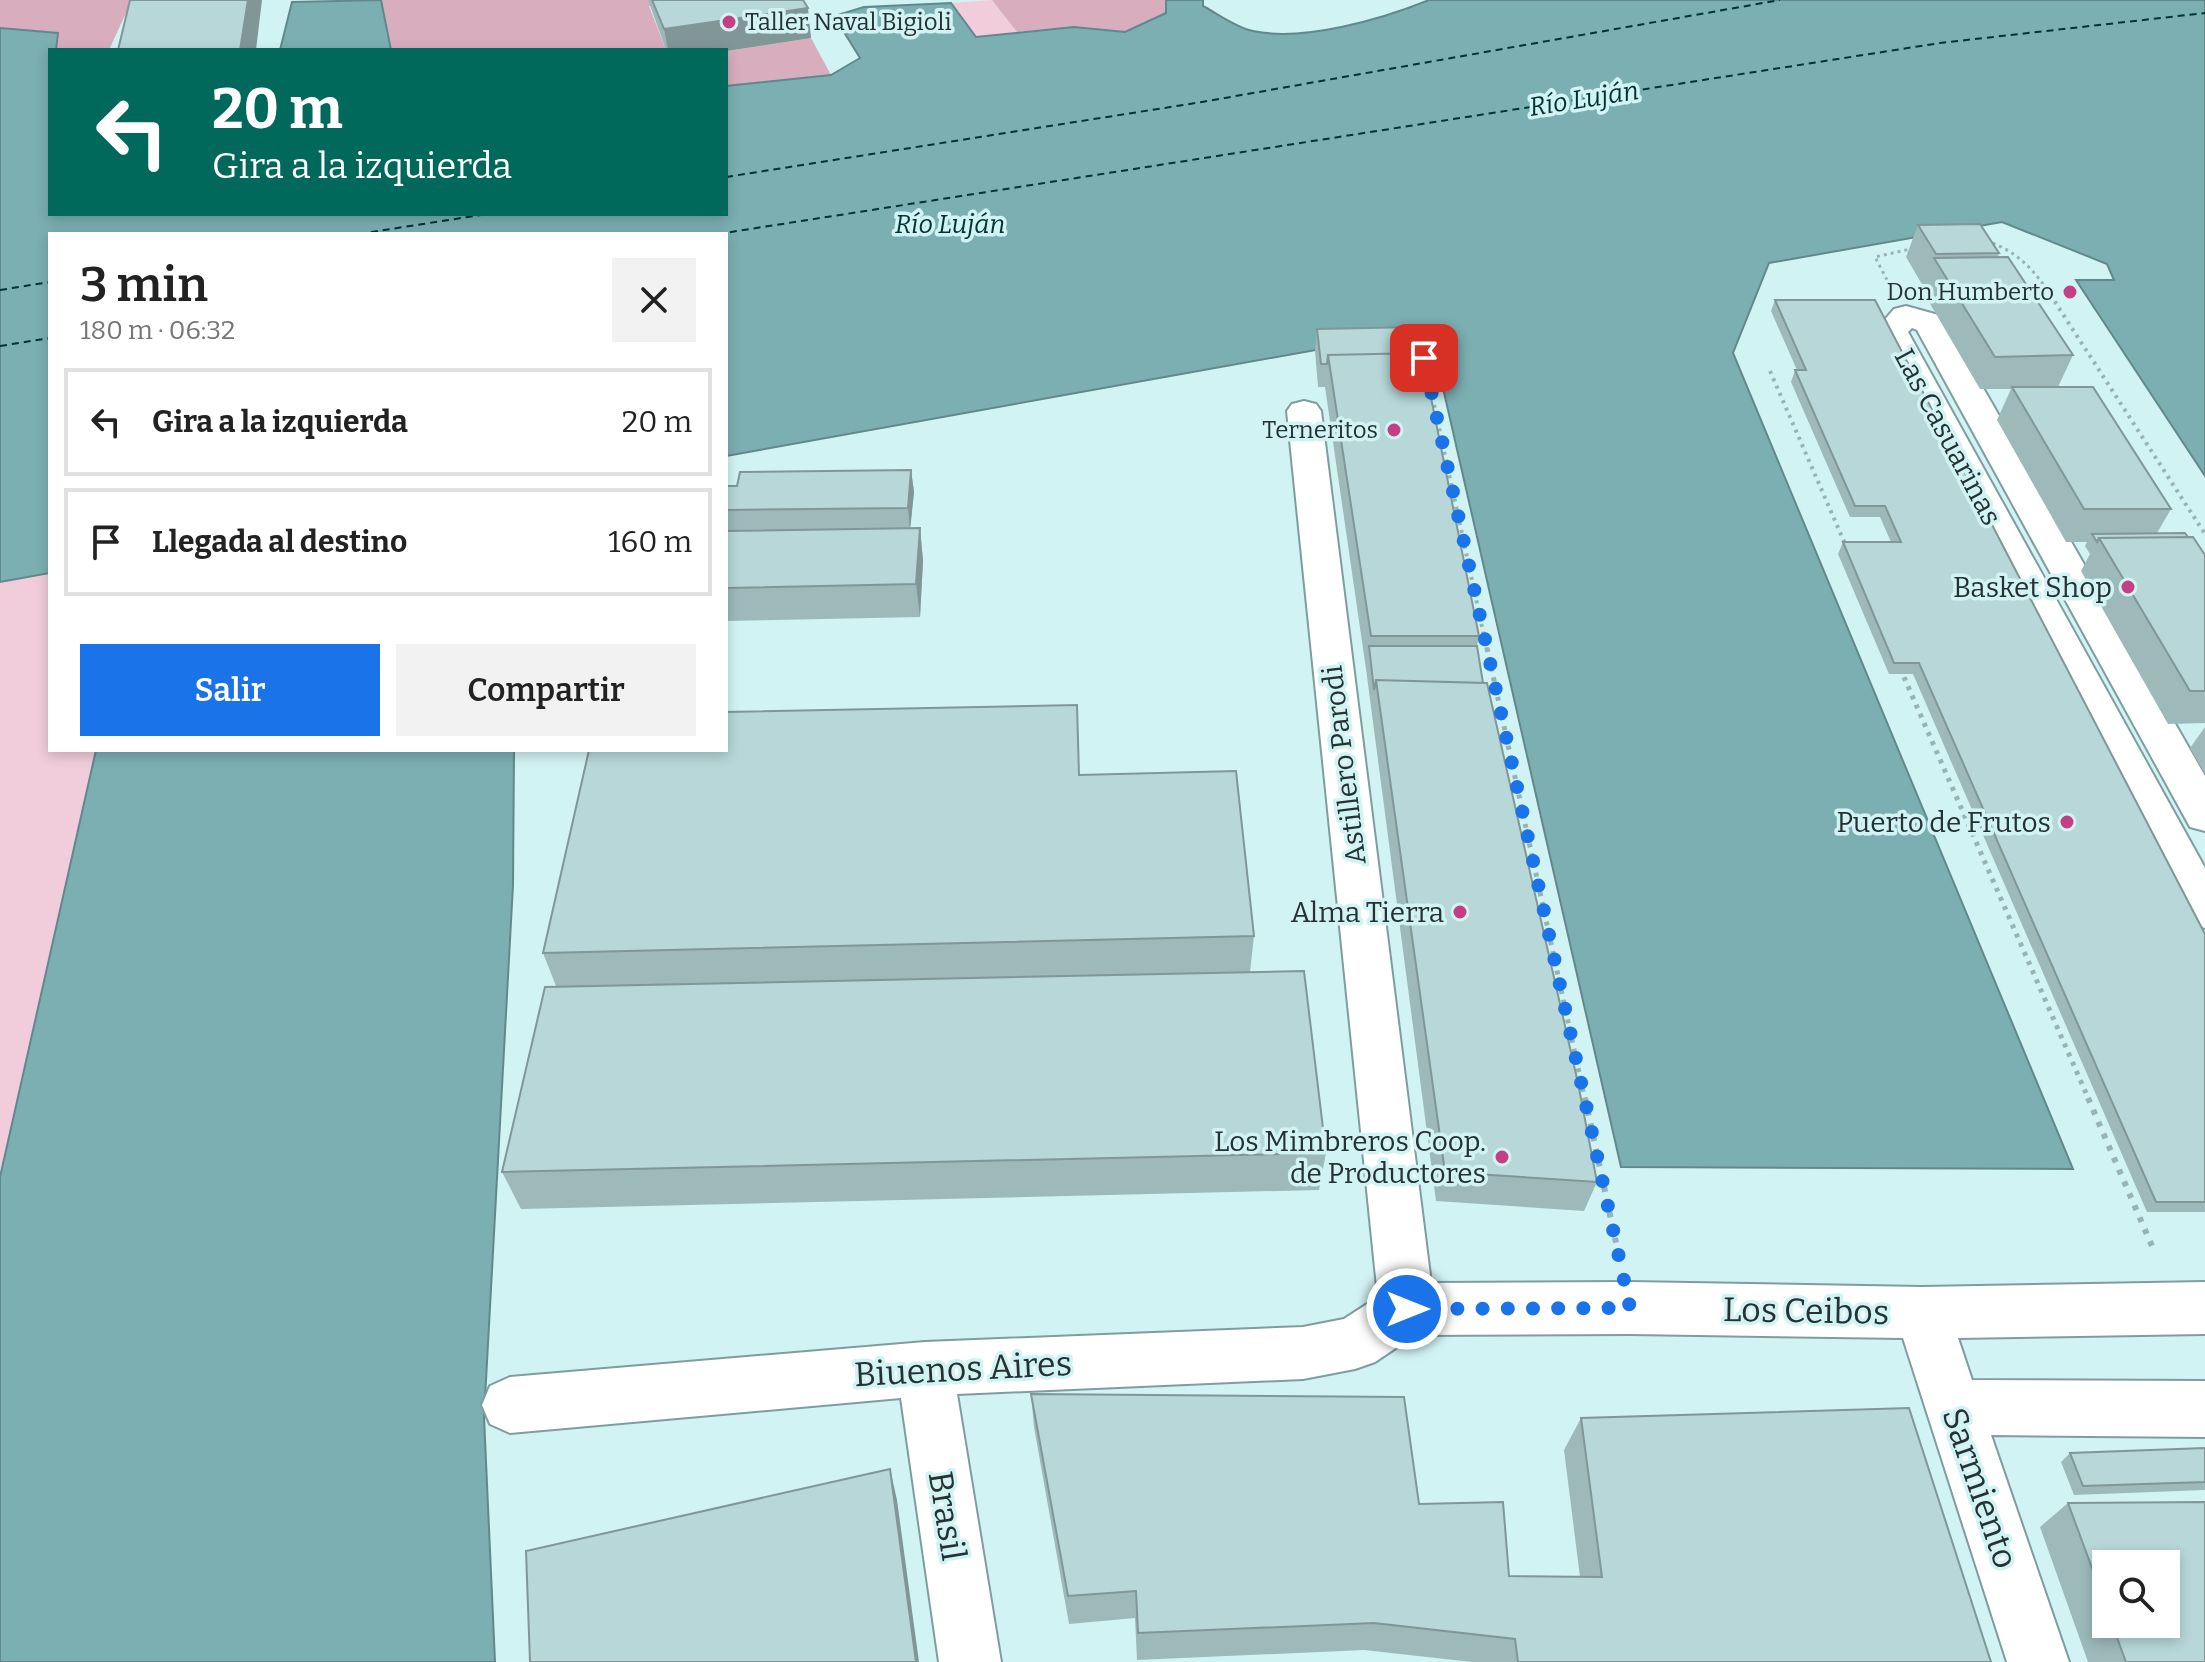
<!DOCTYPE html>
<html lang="es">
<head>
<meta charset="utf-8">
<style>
	body { margin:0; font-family:Bitter,serif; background:#f2f2f2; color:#222; height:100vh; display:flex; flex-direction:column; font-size:30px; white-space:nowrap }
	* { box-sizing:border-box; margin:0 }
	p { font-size:26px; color:#767676 }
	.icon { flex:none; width:44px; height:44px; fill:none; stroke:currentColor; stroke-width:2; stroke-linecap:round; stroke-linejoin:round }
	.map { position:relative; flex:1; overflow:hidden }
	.drawer { position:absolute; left:48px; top:232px; width:680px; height:520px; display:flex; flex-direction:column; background:#fff; border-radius:0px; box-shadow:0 4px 12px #0003 }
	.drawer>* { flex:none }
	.banner { position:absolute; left:48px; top:48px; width:680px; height:168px; border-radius:0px; box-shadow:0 4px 12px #0003; background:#00695c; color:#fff; overflow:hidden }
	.tools { position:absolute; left:2092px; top:1550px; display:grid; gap:16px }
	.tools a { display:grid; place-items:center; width:88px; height:88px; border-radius:0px; background:#fff; box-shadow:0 4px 12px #0003; font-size:40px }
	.pin { position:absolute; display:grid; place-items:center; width:68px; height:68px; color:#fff; margin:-34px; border-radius:16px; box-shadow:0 4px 12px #0006 }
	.me { position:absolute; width:88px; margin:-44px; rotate:90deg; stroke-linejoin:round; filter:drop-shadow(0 0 6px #0008) }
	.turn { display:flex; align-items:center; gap:28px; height:168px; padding:0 32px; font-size:36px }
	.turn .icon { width:104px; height:104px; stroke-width:2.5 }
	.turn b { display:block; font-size:56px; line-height:68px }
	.round { display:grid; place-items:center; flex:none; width:84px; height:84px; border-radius:0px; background:#f2f2f2 }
	.head { display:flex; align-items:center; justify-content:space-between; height:136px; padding:0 32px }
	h1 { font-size:48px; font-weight:600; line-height:60px }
	.button { display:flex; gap:16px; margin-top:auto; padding:16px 32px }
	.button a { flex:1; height:92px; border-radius:0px; background:#1a73e8; color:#fff; font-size:32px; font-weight:600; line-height:92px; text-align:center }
	.button a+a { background:#f2f2f2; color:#222 }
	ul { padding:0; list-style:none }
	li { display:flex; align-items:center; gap:24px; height:108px; margin:0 16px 12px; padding:0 16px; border:4px solid #e0e0e0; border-radius:0px }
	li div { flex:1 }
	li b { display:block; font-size:30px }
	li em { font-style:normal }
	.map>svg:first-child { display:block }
	.green { fill:#f1cddb }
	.forest { fill:#d8aebf }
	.water { fill:#7bafb2; stroke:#61898c; stroke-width:2 }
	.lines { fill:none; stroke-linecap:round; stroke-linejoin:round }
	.ferry { stroke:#003336; stroke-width:2; stroke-dasharray:7 5; stroke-linecap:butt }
	.minor-casing { stroke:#7f9d9f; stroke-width:4 }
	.path-far3 { stroke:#99b3b4; stroke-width:3; stroke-dasharray:3 4; stroke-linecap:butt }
	.path-far2 { stroke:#99b3b4; stroke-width:4; stroke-dasharray:3 5; stroke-linecap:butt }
	.path-far1 { stroke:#99b3b4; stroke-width:5; stroke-dasharray:4 6; stroke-linecap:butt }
	.path { stroke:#99b3b4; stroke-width:6; stroke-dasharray:5 8; stroke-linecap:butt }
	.minor { fill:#fff; fill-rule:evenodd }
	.wall { fill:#9db9ba; fill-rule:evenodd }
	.shaded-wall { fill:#809697 }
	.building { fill:#b7d7d8; stroke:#809697; stroke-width:2 }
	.route { stroke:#1a73e8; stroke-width:14; stroke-dasharray:0 25.2 }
	.poi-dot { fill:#c43f83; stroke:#d2f3f4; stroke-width:3 }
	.labels { text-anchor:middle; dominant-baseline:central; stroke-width:7; stroke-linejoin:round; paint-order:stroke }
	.far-poi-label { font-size:24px; fill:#253132; stroke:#d2f3f4; text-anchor:end }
	.far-water-label { font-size:26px; font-style:italic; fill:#003336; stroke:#d2f3f4 }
	.street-label { font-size:28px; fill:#253132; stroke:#d2f3f4 }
	.poi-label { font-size:28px; fill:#253132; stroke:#d2f3f4; text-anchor:end }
	.near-street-label { font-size:34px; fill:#253132; stroke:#d2f3f4 }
</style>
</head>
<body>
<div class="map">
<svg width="2205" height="1662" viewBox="0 0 2205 1662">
	<rect width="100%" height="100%" fill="#d2f3f4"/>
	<path class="green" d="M992 0 1017 32 975 37 951 3Z
		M50 573V750H96L0 1177V582Z"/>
	<path class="forest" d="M0 0H139L131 2 109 50H56L57 33 0 28Z
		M381 0H692L649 6 666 50H391Z
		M992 0H1166V13L1125 32 1074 27 1017 32Z
		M811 38 831 75 726 86V51Z"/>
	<path class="water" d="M381 0 391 50H280L292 2Z
		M1166 0H1203V6C1218 14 1237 28 1253 31 1304 42 1382 19 1429 0H2205V476L2076 280H2114L2107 264 2002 222 1769 263 1733 353 2073 1169 1621 1167 1435 353 1410 333 726 456V234H50V573L0 582V28L58 33 56 50H50V214H726V86L831 75 860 58 834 16 864 7 951 3 976 37 1074 27 1125 32 1166 13Z
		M96 750H514L513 885 484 1417 495 1662H0V1177Z"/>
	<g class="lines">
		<path class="ferry" d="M726 177 1202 102 1780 0
			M359 234 487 214
			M718 234 1940 43 2205 13
			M0 290 50 282
			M0 346 50 338"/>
		<defs>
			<path id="minor" d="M1906 306 1942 316 1946 323 2205 776V831L2190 827 1917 330 1912 328 1908 332 2205 868V928L2189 923 1875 331 1894 309Z
				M1304 401 1316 404 1321 411 1431 1283 1630 1282 1922 1287 2205 1282V1334L1958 1338 1972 1380 2205 1381V1437L1991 1435 2069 1662H2007L1903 1338 1630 1334 1415 1335 1375 1362 1355 1369 1303 1379 957 1394 1001 1662H939L901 1398 510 1433 490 1424 482 1405 490 1386 510 1377 925 1342 1303 1327 1344 1319 1378 1297 1287 411 1292 404Z"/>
		</defs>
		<use href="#minor" class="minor-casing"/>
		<path class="path-far3" d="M1986 241C2013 249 2032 267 2047 290
			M1887 280 1875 257 1915 248"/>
		<path class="path-far2" d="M2046 288 2205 534
			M1424 358 1487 650
			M1770 371 1846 546"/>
		<path class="path-far1" d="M1487 648 1585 1100
			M1900 668 2089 1100"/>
		<path class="path" d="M1585 1098 1618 1252
			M2088 1098 2155 1253"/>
		<use href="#minor" class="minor"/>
	</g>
	<path class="wall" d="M648 0H803L811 38 726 51 666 50Z
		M1918 225 1999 253 1998 257 2073 355 2058 387 2171 509 2157 533 2188 537 2205 555V723L2168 724 2081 571 2090 554 2085 546 2087 542H2066L1997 420 2011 389H1980L1922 290 1923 286 1906 257Z
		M1775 300 2205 934V1212H2147L1913 674H1889L1838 554 1843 542H1891L1880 517H1850L1791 382 1795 370H1797L1771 311Z
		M1317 329 1425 356 1424 363 1479 636 1477 646 1483 683 1597 1182 1584 1211 1436 1201 1366 669 1325 387H1318L1315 351Z
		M911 470 914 492 910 528H920L923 561 920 617 726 621V486Z
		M2205 727V774L2190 748Z
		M1079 775 1254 936 1250 972 1326 1153 1319 1190 521 1209 502 1172 556 986 543 953Z
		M1031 1394 1419 1504 1509 1576 1580 1577 1564 1450 1581 1418 1991 1662H1472L1364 1650 1137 1660 1135 1618 1069 1624 1034 1427Z
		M2205 1448V1490L2074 1495 2061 1462 2070 1453Z
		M2068 1503 2205 1662H2088L2040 1527ZM2106 1564 2166 1624H2106Z"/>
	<path class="shaded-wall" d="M248 0H262L256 50H240Z
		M808 8 811 38 726 51 668 50 664 29Z
		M911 470 914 492 910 531 908 508Z
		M920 528 923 561 920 617 916 584Z
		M890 1469 897 1500 919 1662H916Z"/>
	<path class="building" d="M130 0H248L240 50H118Z
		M652 0H803L808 8 664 29Z
		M1980 224 1999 253 1936 254 1918 225Z
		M2008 257 2073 355 1995 357 1934 258Z
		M1775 300H1875L2205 934V1202H2156L1919 663H1894L1843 542H1901L1885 506H1855L1795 370H1806Z
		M1417 327 1425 356H1423L1422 353 1328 355 1327 364H1321L1317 329Z
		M1422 353 1479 636H1371L1328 355Z
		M2012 387H2093L2171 509H2084Z
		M911 470 908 508 726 510V486H737L740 472Z
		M920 528 916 584 726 588V531Z
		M2185 533 2188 537 2099 538 2097 542 2092 534Z
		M2193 537 2205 555V691H2190L2099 538Z
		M1369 646H1477L1483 683 1376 680 1374 690Z
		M1376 680 1487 683 1578 1083 1597 1182 1445 1172Z
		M1077 705 1079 775 1236 771 1254 936 543 953 589 750H726V712Z
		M1304 971 1326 1153 502 1172 545 987Z
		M1031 1394 1404 1397 1419 1504 1503 1502 1509 1576 1602 1577 1581 1418 1909 1408 1991 1662H1518L1515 1639 1374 1623 1138 1633 1136 1591 1068 1596Z
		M2205 1448V1482L2083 1486 2070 1453Z
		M890 1469 916 1662H530L526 1551Z
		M2205 1502V1662H2126L2112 1624H2166V1564H2106V1606L2068 1503Z"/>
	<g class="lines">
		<path class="route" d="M1407 1309 1630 1308 1424 358"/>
	</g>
	<g class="poi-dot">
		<circle cx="729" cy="22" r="8"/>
		<circle cx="2070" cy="292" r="8"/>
		<circle cx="1394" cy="430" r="8"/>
		<circle cx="2128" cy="587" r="8"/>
		<circle cx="2067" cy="822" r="8"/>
		<circle cx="1460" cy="912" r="8"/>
		<circle cx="1502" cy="1157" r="8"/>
	</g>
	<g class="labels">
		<g class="far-poi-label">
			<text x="745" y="22" text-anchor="start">Taller Naval Bigioli</text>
			<text x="2054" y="292">Don Humberto</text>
			<text x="1378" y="430">Terneritos</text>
		</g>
		<g class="far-water-label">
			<text transform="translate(1584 99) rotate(-9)">Río Luján</text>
			<text x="950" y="224">Río Luján</text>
		</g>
		<g class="street-label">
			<text transform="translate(1948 437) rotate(62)">Las Casuarinas</text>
			<text transform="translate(1344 765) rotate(-97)">Astillero Parodi</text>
		</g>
		<g class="poi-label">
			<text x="2112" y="587">Basket Shop</text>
			<text x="2051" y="822">Puerto de Frutos</text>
			<text x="1444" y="912">Alma Tierra</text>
			<text x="1486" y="1141">Los Mimbreros Coop.<tspan x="1486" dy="32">de Productores</tspan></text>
		</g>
		<g class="near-street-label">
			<text transform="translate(1806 1311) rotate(1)">Los Ceibos</text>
			<text transform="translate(963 1369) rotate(-3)">Biuenos Aires</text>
			<text transform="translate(1980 1488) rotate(71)">Sarmiento</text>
			<text transform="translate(947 1516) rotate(81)">Brasil</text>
		</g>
	</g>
</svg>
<div class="tools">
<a><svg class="icon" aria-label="search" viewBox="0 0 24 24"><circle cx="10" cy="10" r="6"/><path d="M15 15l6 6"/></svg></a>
</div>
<div class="pin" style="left:1424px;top:358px;background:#d93025"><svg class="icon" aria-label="arrive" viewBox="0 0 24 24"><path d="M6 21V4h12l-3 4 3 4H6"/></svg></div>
<svg class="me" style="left:1407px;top:1309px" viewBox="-20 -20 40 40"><circle r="17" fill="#1a73e8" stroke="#fff" stroke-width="3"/><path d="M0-11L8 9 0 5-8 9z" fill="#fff"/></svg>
<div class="banner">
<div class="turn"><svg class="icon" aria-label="left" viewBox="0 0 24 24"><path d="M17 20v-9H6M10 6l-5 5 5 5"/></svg><div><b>20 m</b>Gira a la izquierda</div></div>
</div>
<section class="drawer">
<div class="head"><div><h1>3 min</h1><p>180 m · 06:32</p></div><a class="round"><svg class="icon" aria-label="close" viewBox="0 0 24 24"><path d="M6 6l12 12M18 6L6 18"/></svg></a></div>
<ul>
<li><svg class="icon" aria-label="left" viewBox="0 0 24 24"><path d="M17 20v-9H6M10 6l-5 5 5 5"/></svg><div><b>Gira a la izquierda</b></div><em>20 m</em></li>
<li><svg class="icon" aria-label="arrive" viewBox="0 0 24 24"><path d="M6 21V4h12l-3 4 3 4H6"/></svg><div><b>Llegada al destino</b></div><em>160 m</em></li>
</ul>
<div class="button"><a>Salir</a><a>Compartir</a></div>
</section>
</div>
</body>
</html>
